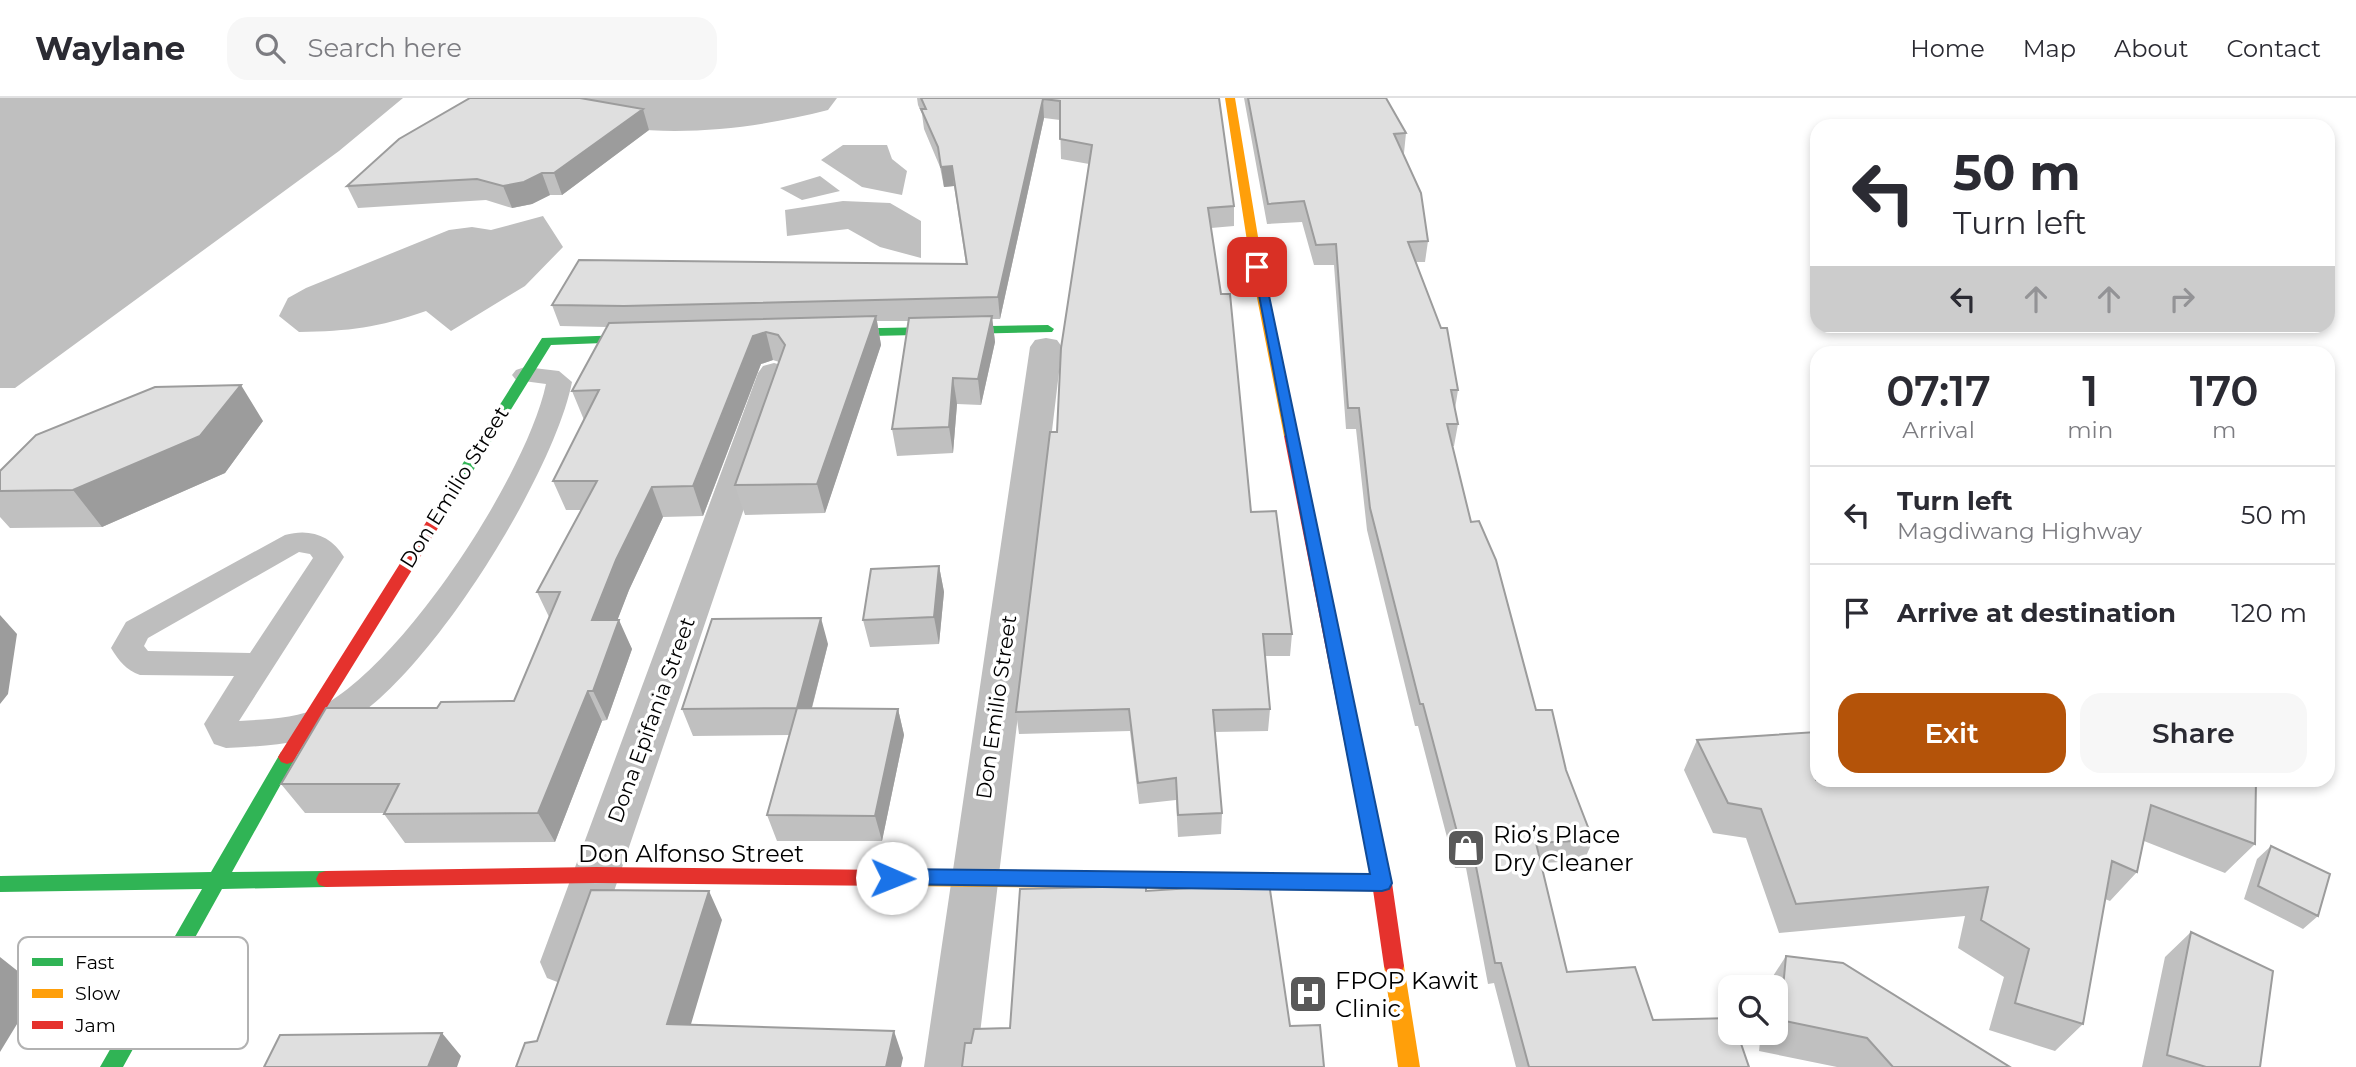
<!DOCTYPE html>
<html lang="en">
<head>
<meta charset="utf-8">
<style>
	body { margin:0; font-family:Montserrat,sans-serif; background:#f7f7f7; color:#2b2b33; height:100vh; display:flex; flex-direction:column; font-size:26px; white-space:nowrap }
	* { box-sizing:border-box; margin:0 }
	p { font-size:23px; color:#7c7c81 }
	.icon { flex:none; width:38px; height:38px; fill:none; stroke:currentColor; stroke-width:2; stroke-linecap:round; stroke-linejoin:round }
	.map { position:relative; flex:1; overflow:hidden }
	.sheet { position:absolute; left:1810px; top:248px; width:525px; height:441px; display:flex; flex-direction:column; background:#fff; border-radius:21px; box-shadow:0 4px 10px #0003 }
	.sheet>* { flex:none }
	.hud { position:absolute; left:1810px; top:21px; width:525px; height:214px; border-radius:21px; box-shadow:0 4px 10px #0003; background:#fff; color:#2b2b33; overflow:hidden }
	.buttons { position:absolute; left:1718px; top:877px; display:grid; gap:14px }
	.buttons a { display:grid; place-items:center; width:70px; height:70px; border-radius:14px; background:#fff; box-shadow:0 4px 10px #0003; font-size:35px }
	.pin { position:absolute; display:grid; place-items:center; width:60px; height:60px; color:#fff; margin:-30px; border-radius:14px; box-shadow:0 4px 10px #0006 }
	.me { position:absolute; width:77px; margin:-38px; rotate:91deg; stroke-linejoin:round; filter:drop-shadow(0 0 5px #0008) }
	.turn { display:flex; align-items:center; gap:24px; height:147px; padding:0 28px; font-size:32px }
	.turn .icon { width:91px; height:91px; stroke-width:2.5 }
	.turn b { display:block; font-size:49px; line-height:60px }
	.lanes { display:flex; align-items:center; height:66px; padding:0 28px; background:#0003; justify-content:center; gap:35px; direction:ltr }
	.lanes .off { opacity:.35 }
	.eta { display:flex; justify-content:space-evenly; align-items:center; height:119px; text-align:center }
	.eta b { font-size:42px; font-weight:600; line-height:49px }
	.cta { display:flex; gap:14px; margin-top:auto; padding:14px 28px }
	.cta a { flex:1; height:80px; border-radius:21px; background:#b45309; color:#fff; font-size:28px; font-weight:600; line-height:80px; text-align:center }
	.cta a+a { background:#f7f7f7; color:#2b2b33 }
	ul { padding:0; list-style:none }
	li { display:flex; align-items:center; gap:21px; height:98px; padding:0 28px; border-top:2px solid #e1e1e2 }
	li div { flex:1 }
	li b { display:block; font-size:26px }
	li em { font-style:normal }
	header { display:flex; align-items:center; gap:42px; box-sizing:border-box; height:98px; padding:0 35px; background:#fff; border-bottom:2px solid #e1e1e2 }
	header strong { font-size:33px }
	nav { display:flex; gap:38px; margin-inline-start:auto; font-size:24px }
	.search { width:490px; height:63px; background:#f7f7f7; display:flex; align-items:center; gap:18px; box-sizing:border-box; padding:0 24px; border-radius:21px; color:#7c7c81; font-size:26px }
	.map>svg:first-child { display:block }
	.water { fill:#bfbfbf }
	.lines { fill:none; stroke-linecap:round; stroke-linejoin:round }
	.river { fill:#bfbfbf; fill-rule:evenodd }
	.lane { fill:#bebebe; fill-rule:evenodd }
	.street { fill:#bebebe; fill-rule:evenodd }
	.fast { fill:#30b455; fill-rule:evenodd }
	.slow { fill:#ff9f0a; fill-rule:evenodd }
	.jam { fill:#e5322d; fill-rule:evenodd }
	.wall { fill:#c0c0c0 }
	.shaded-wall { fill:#9c9c9c }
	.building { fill:#dfdfdf; stroke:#9c9c9c; stroke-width:2 }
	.route { fill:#1a73e8; stroke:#114b97; stroke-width:2 }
	.labels { text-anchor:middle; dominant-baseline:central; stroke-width:7; stroke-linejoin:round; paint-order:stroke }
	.street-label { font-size:21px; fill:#000; stroke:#fff }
	.near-poi-label { font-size:24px; fill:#000; stroke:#fff; text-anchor:start }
	.near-street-label { font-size:24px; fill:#000; stroke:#fff }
	.key { fill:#fff; stroke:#b2b2b2; stroke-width:2 }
	.key-label { font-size:19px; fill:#000 }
</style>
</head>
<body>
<header>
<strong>Waylane</strong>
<div class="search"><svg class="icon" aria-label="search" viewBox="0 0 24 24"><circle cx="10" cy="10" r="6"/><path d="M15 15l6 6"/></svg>Search here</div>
<nav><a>Home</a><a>Map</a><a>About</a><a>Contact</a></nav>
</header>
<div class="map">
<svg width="2356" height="969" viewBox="0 0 2356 969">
	<rect width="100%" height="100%" fill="#fff"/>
	<path class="water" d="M0 0H403L339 53 15 290H0Z
		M843 47H887L892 61 907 73 902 97 862 89 821 62Z
		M820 78 840 93 802 102 780 90Z
		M843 103 890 105 921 123V160L880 149 848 131 787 138 785 112Z
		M543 118 563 149 525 188 451 233 426 213C377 230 350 233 299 234L279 218 288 200 306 190 449 132 472 129 491 132Z"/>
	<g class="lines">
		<path class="river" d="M565 0H837L828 12C750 32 660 42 580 22Z"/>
		<path class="lane" d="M525 269 559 273 572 284C554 376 428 581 345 626 309 646 267 648 226 650L214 646 204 626 234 578 140 577C126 572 119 563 111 550L126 524 285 437C309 430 331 437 344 459L239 623C267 621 297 621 322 608 404 565 527 376 546 286L516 282 512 277 516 272ZM299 454 310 456 313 460 250 555 148 553 144 548 148 540Z"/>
		<path class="street" d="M1046 240 1057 242 1062 249 976 969H924L1030 249 1035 242Z
			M774 265 785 268 790 275 590 864 583 880 565 887 547 880 540 864 758 275 763 268Z"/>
		<path class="fast" d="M1048 227 1054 231 1052 234 826 239 820 235 826 231Z
			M651 236 657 240 656 243 551 247 440 426H430L427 422 542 240Z
			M287 652 293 654 296 659 232 774 326 773 333 775 336 781 333 787 326 789 222 791 123 969H100L202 791 0 794V778L211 774 281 654Z"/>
		<path class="slow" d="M1225 0H1235L1263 169 1298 338 1291 342 1284 338 1251 169Z
			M897 772 1382 777 1389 779 1392 785 1389 791 1382 793 897 788 890 786 887 780 890 774Z
			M1394 859 1401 861 1404 868 1420 969H1398L1384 868 1387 861Z"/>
		<path class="jam" d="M1291 334 1298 338 1392 785 1404 868 1401 875 1394 877 1387 875 1384 868 1372 785 1284 338Z
			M435 417 443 422 293 664 287 666 281 664 278 659 281 654 430 418Z
			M596 769 897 772 904 774 907 780 904 786 897 788 596 785 326 789 319 787 316 781 319 775 326 773Z"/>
	</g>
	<path class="wall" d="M917 0H1219L1234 108V128L1211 130 1251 414 1292 536 1290 558H1265L1270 611 1268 633 1214 634 1222 715 1221 736 1178 739 1176 702 1139 706 1130 633 1019 636 1016 614 1057 334 1089 66 1061 61 1060 22 1044 20 1000 221H992L995 244 981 307 957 306 953 355 897 358 892 331 908 223H877L881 247 825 415 745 417 735 387 779 264 773 262 761 266 703 418 663 419 629 492 617 522 632 551 607 622 602 623 555 744 405 745 384 716 385 715H305L281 686 437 610 514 603 549 519 537 494 581 412H566L553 383 584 322 572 293 607 229 560 228 552 207 966 166 954 88 944 89 940 69 924 31 922 16 918 7Z
		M1244 0H1386L1406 35 1404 55H1403L1428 143 1425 164H1416L1458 292 1455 311 1458 326 1454 348H1452L1471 424 1536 612 1566 672 1593 742 1584 763 1541 765 1567 874 1653 922 1749 969H1516L1494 885 1488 886 1466 770H1455L1418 628H1415L1367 432 1356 331H1346L1334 167H1314L1302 124 1267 126Z
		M649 32 562 97H550L532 106 512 110 486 102 358 110 347 88Z
		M263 323 225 375 102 429 10 430 0 419V373Z
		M939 468 944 494 939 546 870 549 863 522Z
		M828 546 812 610 898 611 904 637 882 743H777L767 717 790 637 693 638 682 611Z
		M1816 621V682H2256L2255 746 2225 775 2144 743 2137 774 2110 803 2105 801 2083 926 2055 953 1989 932 2004 879 1958 850 1965 818 1779 835 1746 740 1713 735 1684 672 1697 642 1810 634Z
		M2271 748 2318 818 2303 831 2244 801 2257 761Z
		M2191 834 2260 969H2142L2165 859Z
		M1786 858 2010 969H1837L1759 953 1761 934H1776V889H1766Z"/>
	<path class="shaded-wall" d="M1043 1 1044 20 1000 221 998 199Z
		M643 11 649 32 562 97 554 75Z
		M952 68 954 88 944 89 941 69Z
		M542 75 550 97 532 106 512 110 503 88Z
		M876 218 881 247 825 415 817 386Z
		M992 218 995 244 981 307 978 281Z
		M766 234 773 262 761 266 703 418 693 388 753 238Z
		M953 280 957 306 953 355 949 329Z
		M241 287 263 323 225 375 102 429 73 392Z
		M652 389 663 419 629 492 606 552 592 522 616 462Z
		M939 468 944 494 939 546 934 519Z
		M0 517 17 536 8 596 0 606Z
		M821 520 828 546 805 636 797 610Z
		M619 522 632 551 607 622 593 593Z
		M588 593 602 623 555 744 538 715Z
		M898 611 904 637 882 743 875 718Z
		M709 793 722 822 683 953 667 926Z
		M0 859 39 890 0 954Z
		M894 933 903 960 901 969H886Z
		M442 935 461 958 457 969H428Z"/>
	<path class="building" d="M470 0H580L643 11 554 75H542L524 84 503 88 477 81 347 88 399 41Z
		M921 0H1219L1234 108 1208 110 1221 196H1230L1251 414 1276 413 1292 536H1263L1270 611 1213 612 1222 715 1178 717 1176 680 1138 685 1129 611 1016 614 1050 334H1057L1061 250 1092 47 1060 41V3L1043 1 998 199 624 208 552 207 579 162 967 166 952 68 941 69 938 49 921 11H926Z
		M1248 0H1386L1406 35 1394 36 1421 95 1428 143 1408 144 1441 230H1447L1458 292H1451L1458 326H1447L1471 424 1479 423 1496 462 1536 612H1552L1566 672 1593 742 1536 745 1567 874 1635 869 1653 922 1731 920V934H1737L1749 969H1529L1501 865H1495L1472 748 1461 749 1423 606H1420L1370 410 1359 310H1348L1336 146 1316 147 1304 103 1268 106Z
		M876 218 817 386 735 387 785 247 778 237 766 234 753 238 693 388 652 389 616 462 592 522H619L593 593H588L538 715 384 716 399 686H281L326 610H437L441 604 514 603 560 494H537L597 383H553L599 292 572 293 609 225Z
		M992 218 978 281 953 280 949 329 892 331 909 220Z
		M241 287 200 338 73 392 0 393V373L36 337 155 289Z
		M939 468 934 519 863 522 871 471Z
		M821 520 797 610 682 611 712 521Z
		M797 610 898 611 875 718 767 717Z
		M1816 634V682H2256L2255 746 2151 707 2137 774 2112 763 2083 926 2015 905 2029 851 1981 822 1988 789 1796 806 1761 711 1728 705 1697 642Z
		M2271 748 2330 776 2318 818 2258 788Z
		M1269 785 1290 928 1320 927 1324 969H962L965 945H971L974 931 1010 930 1020 791 1146 788V793Z
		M591 792 709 793 667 926 894 933 886 969H516L525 945 537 943Z
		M2191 834 2273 873 2260 969H2206L2167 957Z
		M1786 858 1843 865 2010 969H1893L1867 940 1780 922Z
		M442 935 428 969H264L280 937Z"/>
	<path class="route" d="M1253 166 1263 169 1392 785 1389 791 1382 793 885 786 882 780 885 774 892 771 1370 776Z"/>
	<defs>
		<symbol id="shop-square" viewBox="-11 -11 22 22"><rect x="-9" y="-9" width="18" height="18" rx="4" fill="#595959" stroke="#fff"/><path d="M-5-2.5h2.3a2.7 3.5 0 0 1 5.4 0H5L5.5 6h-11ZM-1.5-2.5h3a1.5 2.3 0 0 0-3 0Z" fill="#fff"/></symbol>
		<symbol id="hospital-square" viewBox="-11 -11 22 22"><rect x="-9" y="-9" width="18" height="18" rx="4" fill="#595959" stroke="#fff"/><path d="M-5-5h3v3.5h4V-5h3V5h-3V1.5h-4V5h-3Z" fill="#fff"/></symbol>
	</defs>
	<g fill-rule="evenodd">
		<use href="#shop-square" x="1444" y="728" width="44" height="44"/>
		<use href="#hospital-square" x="1286" y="874" width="44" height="44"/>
	</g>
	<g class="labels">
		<g class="street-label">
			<text transform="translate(454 389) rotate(-58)">Don Emilio Street</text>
			<text transform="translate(996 609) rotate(-82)">Don Emilio Street</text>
			<text transform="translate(651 622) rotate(-70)">Dona Epifania Street</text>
		</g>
		<g class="near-poi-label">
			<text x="1493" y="736">Rio’s Place<tspan x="1493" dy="28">Dry Cleaner</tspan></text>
			<text x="1335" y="882">FPOP Kawit<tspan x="1335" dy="28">Clinic</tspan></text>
		</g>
		<g class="near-street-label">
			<text x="691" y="755">Don Alfonso Street</text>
		</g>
	</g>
	<rect x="18" y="839" width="230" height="112" rx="10" class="key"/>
	<rect x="32" y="860" width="31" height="8" fill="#30b455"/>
	<rect x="32" y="891" width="31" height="9" fill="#ff9f0a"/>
	<rect x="32" y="923" width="31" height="8" fill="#e5322d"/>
	<g class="key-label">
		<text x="75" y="871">Fast</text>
		<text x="75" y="902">Slow</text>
		<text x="75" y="934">Jam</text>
	</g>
</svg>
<div class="buttons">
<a><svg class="icon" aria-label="search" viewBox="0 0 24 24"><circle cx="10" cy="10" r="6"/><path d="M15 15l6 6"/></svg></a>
</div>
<div class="pin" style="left:1257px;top:169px;background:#d93025"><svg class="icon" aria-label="arrive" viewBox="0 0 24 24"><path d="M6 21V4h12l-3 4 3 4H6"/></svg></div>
<svg class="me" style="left:892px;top:780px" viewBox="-20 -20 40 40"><circle r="19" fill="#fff"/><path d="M0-13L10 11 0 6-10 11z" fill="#1a73e8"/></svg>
<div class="hud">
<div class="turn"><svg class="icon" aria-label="left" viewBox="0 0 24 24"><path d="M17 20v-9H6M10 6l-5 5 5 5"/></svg><div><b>50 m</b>Turn left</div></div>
<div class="lanes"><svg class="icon" aria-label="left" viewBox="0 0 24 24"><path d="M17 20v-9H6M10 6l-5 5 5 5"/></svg><svg class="icon off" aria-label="ahead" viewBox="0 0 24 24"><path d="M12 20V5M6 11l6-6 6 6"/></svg><svg class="icon off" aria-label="ahead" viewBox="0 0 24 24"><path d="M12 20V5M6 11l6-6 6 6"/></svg><svg class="icon off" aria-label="right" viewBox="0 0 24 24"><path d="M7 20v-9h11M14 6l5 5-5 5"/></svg></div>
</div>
<section class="sheet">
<div class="eta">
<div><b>07:17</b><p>Arrival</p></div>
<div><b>1</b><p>min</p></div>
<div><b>170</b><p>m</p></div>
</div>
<ul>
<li><svg class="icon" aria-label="left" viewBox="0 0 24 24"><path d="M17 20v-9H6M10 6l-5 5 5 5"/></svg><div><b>Turn left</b><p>Magdiwang Highway</p></div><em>50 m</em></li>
<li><svg class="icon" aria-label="arrive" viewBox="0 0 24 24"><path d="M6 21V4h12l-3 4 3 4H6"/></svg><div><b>Arrive at destination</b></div><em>120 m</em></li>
</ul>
<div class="cta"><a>Exit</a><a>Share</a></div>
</section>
</div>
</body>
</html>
